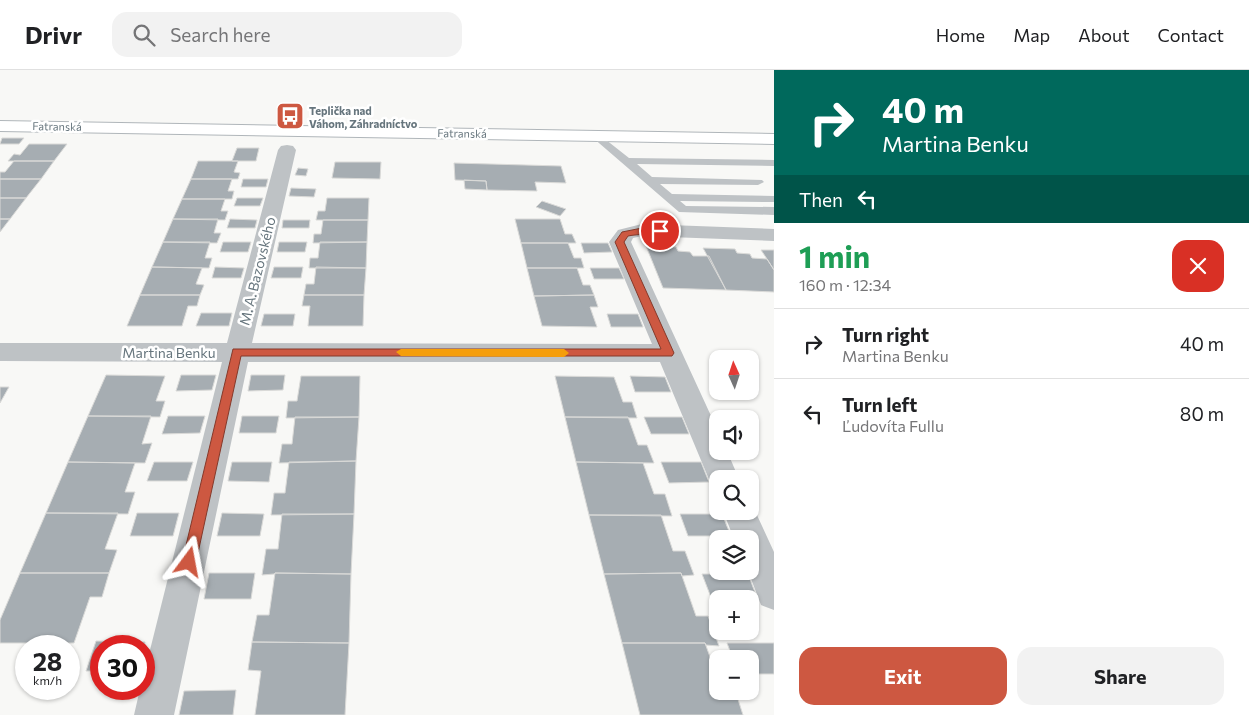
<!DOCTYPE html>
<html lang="en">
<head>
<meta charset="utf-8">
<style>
	body { margin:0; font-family:Commissioner,sans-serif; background:#f2f2f2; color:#202124; height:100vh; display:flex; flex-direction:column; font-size:19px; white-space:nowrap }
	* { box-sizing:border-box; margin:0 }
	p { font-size:16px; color:#757577 }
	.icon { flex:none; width:28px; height:28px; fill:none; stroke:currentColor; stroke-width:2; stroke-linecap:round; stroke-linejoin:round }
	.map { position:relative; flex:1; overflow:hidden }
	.sheet { display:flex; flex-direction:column; background:#fff; width:475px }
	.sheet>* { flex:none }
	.top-card { background:#00695c; color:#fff; overflow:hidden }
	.needle { width:32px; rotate:357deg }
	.tools { position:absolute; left:709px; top:280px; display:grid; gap:10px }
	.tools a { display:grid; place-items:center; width:50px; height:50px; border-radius:10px; background:#fff; box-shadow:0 1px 4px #0004; font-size:25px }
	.speed { position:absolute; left:15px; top:565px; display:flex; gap:10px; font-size:25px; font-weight:700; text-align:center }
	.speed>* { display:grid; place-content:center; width:65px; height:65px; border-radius:50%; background:#fff; box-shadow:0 1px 4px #0004; line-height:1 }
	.speed small { font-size:12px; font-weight:400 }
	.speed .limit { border:8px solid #d22; background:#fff; color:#111 }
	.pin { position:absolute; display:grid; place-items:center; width:42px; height:42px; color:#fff; margin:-21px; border:2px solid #fff; border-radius:50%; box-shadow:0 1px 5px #0007 }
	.me { position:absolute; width:55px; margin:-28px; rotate:13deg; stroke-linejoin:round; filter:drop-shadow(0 0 4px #0008) }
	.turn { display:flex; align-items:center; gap:18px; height:105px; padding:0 25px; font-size:22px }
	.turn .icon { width:65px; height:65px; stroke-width:2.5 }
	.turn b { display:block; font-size:35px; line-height:42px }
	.then { display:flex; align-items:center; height:48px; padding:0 25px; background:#0003; gap:10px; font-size:19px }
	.round { display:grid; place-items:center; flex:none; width:52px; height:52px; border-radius:15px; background:#f2f2f2 }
	.headline { display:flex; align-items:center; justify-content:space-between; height:85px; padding:0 25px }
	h1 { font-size:30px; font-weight:700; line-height:38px; color:#1e9e55 }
	.primary-button { display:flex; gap:10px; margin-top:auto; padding:10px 25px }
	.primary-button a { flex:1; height:58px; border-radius:15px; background:#cd5841; color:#fff; font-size:20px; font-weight:700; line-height:58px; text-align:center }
	.primary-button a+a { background:#f2f2f2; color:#202124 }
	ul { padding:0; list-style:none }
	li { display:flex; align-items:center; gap:15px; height:70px; padding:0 25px; border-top:1px solid #e0e0e0 }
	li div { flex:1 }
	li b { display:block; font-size:19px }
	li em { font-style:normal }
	header { display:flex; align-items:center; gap:30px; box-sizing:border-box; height:70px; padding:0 25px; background:#fff; border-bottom:1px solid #e0e0e0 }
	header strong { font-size:24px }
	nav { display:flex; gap:28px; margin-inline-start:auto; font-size:18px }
	.search { width:350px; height:45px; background:#f2f2f2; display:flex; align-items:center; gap:12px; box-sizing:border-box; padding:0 18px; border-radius:15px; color:#757577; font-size:19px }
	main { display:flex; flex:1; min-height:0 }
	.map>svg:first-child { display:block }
	.building { fill:#a6adb2; stroke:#dadad8 }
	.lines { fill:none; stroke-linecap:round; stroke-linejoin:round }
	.secondary-casing { stroke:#b0b6ba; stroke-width:2 }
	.lane { fill:#bec2c5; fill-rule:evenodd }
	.street { fill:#bec2c5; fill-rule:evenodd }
	.secondary { fill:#fff; fill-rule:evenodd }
	.route { fill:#cd5841; stroke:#85392a }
	.slow { fill:#f59e0b }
	.labels { text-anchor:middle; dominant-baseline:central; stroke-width:5; stroke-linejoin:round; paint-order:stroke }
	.far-poi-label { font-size:11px; font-weight:bold; fill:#66757d; stroke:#fff; text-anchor:start }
	.far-street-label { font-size:11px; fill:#66757d; stroke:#fff }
	.street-label { font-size:14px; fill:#66757d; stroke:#fff }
</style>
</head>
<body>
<header>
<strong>Drivr</strong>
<div class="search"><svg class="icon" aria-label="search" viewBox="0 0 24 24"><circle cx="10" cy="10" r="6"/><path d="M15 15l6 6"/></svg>Search here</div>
<nav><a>Home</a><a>Map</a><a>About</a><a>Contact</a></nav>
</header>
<main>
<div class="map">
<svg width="774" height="645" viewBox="0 0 774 645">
	<rect width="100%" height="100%" fill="#f8f8f6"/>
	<path class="building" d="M2 68H24L19 74H0Z
		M29 74H67L54 91H8L14 84 20 85Z
		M237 78H259L256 91H232Z
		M14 91H54L41 109H0V102H5Z
		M198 91H238L234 102 240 103 238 109H191Z
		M335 92H381L380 109 332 108Z
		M454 93 561 96 566 113 535 112 537 121 487 120 486 111 455 110Z
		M298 98 308 99 306 106 295 105Z
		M0 109H41L26 128H0Z
		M191 109H232L228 121H234L232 129H182Z
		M243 109H268L266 117H241Z
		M464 110 486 111 487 120 465 119Z
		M291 118 316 119 314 127 289 126Z
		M0 128H26L10 149H0Z
		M237 128H263L260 136H234Z
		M327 128H369L368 150H316L318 141H325Z
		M182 129H225L221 141H228L225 150 173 149Z
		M542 131 566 139 560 146 536 137Z
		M0 149H10L0 162Z
		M173 149H218L214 163H221L217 173 163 172Z
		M230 149 257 150 255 158H227Z
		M515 149H560L565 164H572L576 173H521Z
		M283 150H310L309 158H282Z
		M323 150H368L367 172 313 173 314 164H321Z
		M163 172H210L205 188H212L209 198 152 197Z
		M223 172H251L248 182H220Z
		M279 172H307L305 182H277Z
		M320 172H367L366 198H309L310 188H318Z
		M521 173H568L574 188H581L584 198H527Z
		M581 173H608L612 182 584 183Z
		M646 176 676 177 678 181 690 182 693 186H709L726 220 663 218Z
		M703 178 735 179 737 183 750 184 752 188 767 189 774 200V222L726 220Z
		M761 180H774V200L767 189Z
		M152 197 202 198 196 214 204 215 200 225H140Z
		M215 197 244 198 241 208H212Z
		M274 197H303L301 208H271Z
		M316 197 366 198 364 225H304L306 214H314Z
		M527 198H577L583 215H590L594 225 534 226Z
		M590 198H619L624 209H594Z
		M140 225H200L197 236H188L182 256H127Z
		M304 225H364L363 256H308L310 236H302Z
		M594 225 598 237H590L597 257 542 256 534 226Z
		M201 243H232L229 256H196Z
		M264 244H295L293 256H261Z
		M607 244H638L643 257H611Z
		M106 305 165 306 156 331H165L160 347 88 346Z
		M181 305H216L212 320 176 321Z
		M251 305H285L283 320 248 321Z
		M301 306H360L359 347 286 348 288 331H297Z
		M555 306 614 307 623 332H632L637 348 565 347Z
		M630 306 665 307 671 322H635Z
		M0 317H9L0 333Z
		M88 346H151L142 374 152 373 145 393 68 392Z
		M168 346H205L200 363 162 364Z
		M242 346H279L276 363H239Z
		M295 347H359L356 391 279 393 282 374H292Z
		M565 347H628L638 375H647L654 393 576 392Z
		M644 347H682L689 364H651Z
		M356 391 354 444 271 445 274 423H285L289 392Z
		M68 392 135 393 125 422H135L128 444 46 443Z
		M154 392H193L187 411H147Z
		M232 392H272L269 412 228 411Z
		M576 392 643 393 654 424H665L672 446 589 445Z
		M661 392H701L709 412 669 413Z
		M46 443H118L105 479 117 480 109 503H20Z
		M137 443H179L173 466H130Z
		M222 443 264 444 260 466H217Z
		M282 444H354L351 504 275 503 274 504 262 505 266 479H278Z
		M680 444H722L731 466H688Z
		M589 445H661L673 481H685L694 505 682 506 681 503 604 504Z
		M20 503H109L102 527H90L74 573H0V550Z
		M209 503H255L251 529H204Z
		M275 503 351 504 349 573 252 572 257 545H269Z
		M681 503 696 546H708L719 576 706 575 705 573H622L604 504Z
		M702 504H748L758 530H712Z
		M96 571 145 572 144 577 101 576V601H86Z
		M252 572 349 573 345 645H255L261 601 248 600Z
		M622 573H705L718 609V621L736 623 743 645H640Z
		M727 573H774V604H750V589H733Z
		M236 620 233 645H179L184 621Z"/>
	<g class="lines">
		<defs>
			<path id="secondary" d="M0 51 774 64V74L0 61Z"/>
		</defs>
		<use href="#secondary" class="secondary-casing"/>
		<path class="lane" d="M596 62 629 88 774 90V96L637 94 652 107 762 110 764 112 758 115 660 114 672 124 774 126V132H771L680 131 686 136 774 137V145L679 142 592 67 591 65Z"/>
		<path class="street" d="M287 75 293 76 296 80 252 273 652 274 609 172 618 160 642 154 774 159V171L642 166 633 168 631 172 718 361V381H727L739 409H718V420L713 419 660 292H248L174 645H134L140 619H144V604L222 292 0 291V273H227L278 80 281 76Z
			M750 430 774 482V540L761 535 748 501H750V469H734L723 441H750Z"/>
		<use href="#secondary" class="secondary"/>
	</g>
	<path class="route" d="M642 158H660L665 161C660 164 637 164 628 166L624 172 674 283 672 286H241L196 492 194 497 189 499 184 497 182 492 233 279H661L615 172 622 162Z"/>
	<path class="slow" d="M401 279H564L569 283 564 287 401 286 396 282Z"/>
	<defs>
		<symbol id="bus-square" viewBox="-11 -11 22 22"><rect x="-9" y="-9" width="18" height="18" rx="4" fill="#cd5841" stroke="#fff"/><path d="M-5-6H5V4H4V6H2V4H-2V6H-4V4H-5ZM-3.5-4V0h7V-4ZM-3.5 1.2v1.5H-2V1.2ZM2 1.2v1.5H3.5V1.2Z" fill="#fff"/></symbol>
	</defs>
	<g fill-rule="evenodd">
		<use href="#bus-square" x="274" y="30" width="32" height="32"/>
	</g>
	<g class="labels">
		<g class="far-poi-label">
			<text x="309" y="40">Teplička nad<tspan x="309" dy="13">Váhom, Záhradníctvo</tspan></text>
		</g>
		<g class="far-street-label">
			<text transform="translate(57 56) rotate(1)">Fatranská</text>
			<text transform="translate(462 63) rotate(1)">Fatranská</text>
		</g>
		<g class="street-label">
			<text transform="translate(257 201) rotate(-76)">M. A. Bazovského</text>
			<text x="169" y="282">Martina Benku</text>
		</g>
	</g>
</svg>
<div class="tools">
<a><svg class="needle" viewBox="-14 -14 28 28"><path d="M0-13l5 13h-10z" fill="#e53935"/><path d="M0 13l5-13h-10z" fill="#757577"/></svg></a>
<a><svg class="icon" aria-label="sound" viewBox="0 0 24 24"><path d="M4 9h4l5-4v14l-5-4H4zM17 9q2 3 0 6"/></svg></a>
<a><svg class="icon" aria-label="search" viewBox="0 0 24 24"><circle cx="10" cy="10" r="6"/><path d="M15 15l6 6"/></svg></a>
<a><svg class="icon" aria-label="layers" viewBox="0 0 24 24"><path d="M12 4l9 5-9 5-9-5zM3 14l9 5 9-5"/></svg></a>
<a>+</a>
<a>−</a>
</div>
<div class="speed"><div>28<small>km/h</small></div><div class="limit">30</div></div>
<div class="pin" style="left:660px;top:161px;background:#d93025"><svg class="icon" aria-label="arrive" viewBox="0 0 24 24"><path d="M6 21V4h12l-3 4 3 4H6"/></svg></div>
<svg class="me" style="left:189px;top:492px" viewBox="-20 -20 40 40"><path d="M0-17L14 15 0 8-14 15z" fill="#cd5841" stroke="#fff" stroke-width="4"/></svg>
</div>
<section class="sheet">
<div class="top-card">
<div class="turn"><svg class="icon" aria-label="right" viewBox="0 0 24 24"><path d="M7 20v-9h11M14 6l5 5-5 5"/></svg><div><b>40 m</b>Martina Benku</div></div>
<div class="then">Then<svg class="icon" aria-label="left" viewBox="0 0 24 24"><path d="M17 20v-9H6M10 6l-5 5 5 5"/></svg></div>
</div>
<div class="headline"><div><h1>1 min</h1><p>160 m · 12:34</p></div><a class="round" style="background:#d93025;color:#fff"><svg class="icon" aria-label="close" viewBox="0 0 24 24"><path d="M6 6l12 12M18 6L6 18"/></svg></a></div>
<ul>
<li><svg class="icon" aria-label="right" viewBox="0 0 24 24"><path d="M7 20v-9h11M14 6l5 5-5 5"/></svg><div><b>Turn right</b><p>Martina Benku</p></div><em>40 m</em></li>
<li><svg class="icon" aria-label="left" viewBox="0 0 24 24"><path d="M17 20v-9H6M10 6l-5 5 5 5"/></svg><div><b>Turn left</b><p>Ľudovíta Fullu</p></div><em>80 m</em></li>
</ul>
<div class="primary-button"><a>Exit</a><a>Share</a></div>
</section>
</main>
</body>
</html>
